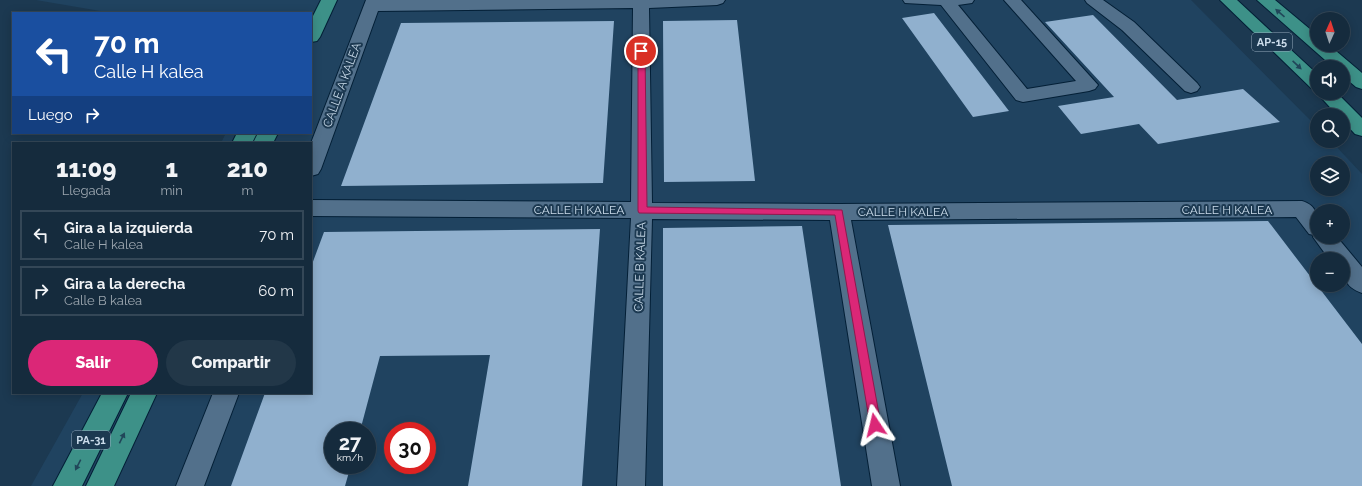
<!DOCTYPE html>
<html lang="es">
<head>
<meta charset="utf-8">
<style>
	body { margin:0; font-family:Raleway,sans-serif; background:#223748; color:#f1f3f6; height:100vh; display:flex; flex-direction:column; font-size:15px; white-space:nowrap }
	* { box-sizing:border-box; margin:0 }
	p { font-size:13px; color:#9da7b0 }
	.icon { flex:none; width:22px; height:22px; fill:none; stroke:currentColor; stroke-width:2; stroke-linecap:round; stroke-linejoin:round }
	.map { position:relative; flex:1; overflow:hidden }
	.drawer { position:absolute; left:12px; top:142px; width:300px; height:252px; display:flex; flex-direction:column; background:#152b3d; border-radius:0px; box-shadow:0 2px 10px #0003,0 0 0 1px #344757 }
	.drawer>* { flex:none }
	.banner { position:absolute; left:12px; top:12px; width:300px; height:122px; border-radius:0px; box-shadow:0 2px 10px #0003,0 0 0 1px #344757; background:#1a4fa0; color:#fff; overflow:hidden }
	.needle { width:26px; rotate:3deg }
	.tools { position:absolute; left:1310px; top:12px; display:grid; gap:8px }
	.tools a { display:grid; place-items:center; width:40px; height:40px; border-radius:50%; background:#152b3d; box-shadow:0 2px 10px #0003,0 0 0 1px #344757; font-size:20px }
	.speed { position:absolute; left:324px; top:422px; display:flex; gap:8px; font-size:20px; font-weight:700; text-align:center }
	.speed>* { display:grid; place-content:center; width:52px; height:52px; border-radius:50%; background:#152b3d; box-shadow:0 2px 10px #0003,0 0 0 1px #344757; line-height:1 }
	.speed small { font-size:10px; font-weight:400 }
	.speed .limit { border:6px solid #d22; background:#fff; color:#111 }
	.pin { position:absolute; display:grid; place-items:center; width:34px; height:34px; color:#fff; margin:-17px; border:2px solid #fff; border-radius:50%; box-shadow:0 1px 4px #0007 }
	.me { position:absolute; width:44px; margin:-22px; rotate:350deg; stroke-linejoin:round; filter:drop-shadow(0 0 3px #0008) }
	.turn { display:flex; align-items:center; gap:14px; height:84px; padding:0 16px; font-size:18px }
	.turn .icon { width:52px; height:52px; stroke-width:2.5 }
	.turn b { display:block; font-size:28px; line-height:34px }
	.then { display:flex; align-items:center; height:38px; padding:0 16px; background:#0003; gap:8px; font-size:15px }
	.eta { display:flex; justify-content:space-evenly; align-items:center; height:68px; text-align:center }
	.eta b { font-size:24px; font-weight:800; line-height:28px }
	.action { display:flex; gap:8px; margin-top:auto; padding:8px 16px }
	.action a { flex:1; height:46px; border-radius:24px; background:#db2777; color:#fff; font-size:16px; font-weight:800; line-height:46px; text-align:center }
	.action a+a { background:#223748; color:#f1f3f6 }
	ul { padding:0; list-style:none }
	li { display:flex; align-items:center; gap:12px; height:50px; margin:0 8px 6px; padding:0 8px; border:2px solid #344757; border-radius:0px }
	li div { flex:1 }
	li b { display:block; font-size:15px }
	li em { font-style:normal }
	.map>svg:first-child { display:block }
	.built { fill:#204360; fill-rule:evenodd }
	.building { fill:#90b0ce }
	.lines { fill:none; stroke-linecap:round; stroke-linejoin:round }
	.minor-casing { stroke:#031f36; stroke-width:2 }
	.highway-casing { stroke:#031f36; stroke-width:2 }
	.minor { fill:#52708b; fill-rule:evenodd }
	.highway { fill:#3d9188; fill-rule:evenodd }
	.oneway { fill:#214659 }
	.route { fill:#db2777; stroke:#8e194d }
	.labels { text-anchor:middle; dominant-baseline:central; stroke-width:4; stroke-linejoin:round; paint-order:stroke }
	.shield { fill:#1c3951; stroke:#96abbd; stroke-width:1 }
	.shield-label { font-size:11px; font-weight:bold; fill:#cbdceb }
	.street-label { font-size:12px; fill:#cbdceb; stroke:#1c3951 }
</style>
</head>
<body>
<div class="map">
<svg width="1362" height="486" viewBox="0 0 1362 486">
	<rect width="100%" height="100%" fill="#1c3951"/>
	<path class="built" d="M36 0H1191L1317 127V141H1331L1362 174V486H31L83 393H311V143H221L226 133H311V13H112ZM1317 163H1343V189H1317ZM1317 211H1343V237H1317ZM1317 259H1343V285H1317ZM333 431H367V465H333ZM393 431H427V465H393Z"/>
	<path class="building" d="M934 13 1009 111 973 117 902 18Z
		M1093 15 1177 100 1243 89 1280 122 1158 144 1139 124 1081 134 1058 106 1114 97 1045 22Z
		M737 20 755 181 664 182 663 21Z
		M614 21 603 183 341 186 401 23Z
		M1268 221 1362 344V486H952L888 225Z
		M802 226 841 486H663V228Z
		M600 229 582 486H468L490 355 380 356 360 431H333V465H351L345 486H231L265 393H311V267L324 232Z"/>
	<g class="lines">
		<defs>
			<path id="minor" d="M366 0H725L723 3 717 5 649 8 652 203 839 204 1302 201C1321 207 1317 221 1317 237H1337L1362 267V293C1344 287 1343 276 1343 259H1329L1313 237 1314 235 1309 234 1296 217 851 220 900 486H872L830 220 652 219 645 486H617L631 218 311 216V200L631 202 633 8 378 11 321 169 318 174 311 176V143Z
				M903 0H974L972 3 958 5 1027 89 1076 81 1004 0H1021L1098 85 1095 89 1089 91 1023 102 1016 100 941 5 905 3Z
				M1085 0H1103L1134 22 1197 83 1200 87 1197 91 1191 93 1185 91 1122 30 1087 3Z
				M213 393H239L204 486H176Z"/>
			<path id="highway" d="M321 0H337L320 37 317 41 311 42V20Z
				M1220 0H1237L1317 74V90L1311 88Z
				M1257 0H1275L1317 35V45H1329L1362 73V89L1356 87 1343 76V67H1333Z
				M1317 93H1337L1362 118V136L1355 134 1343 121V115H1337Z
				M237 133H257L252 143H232Z
				M258 133H278L273 143H253Z
				M102 393H128L82 486H53Z
				M131 393H157L114 486H86Z"/>
		</defs>
		<use href="#minor" class="minor-casing"/>
		<use href="#highway" class="highway-casing"/>
		<use href="#minor" class="minor"/>
		<use href="#highway" class="highway"/>
	</g>
	<defs><path id="oneway-solid" d="M-6-.8H1V-3.2L6.5 0L1 3.2V.8H-6Z"/></defs>
	<g class="oneway">
		<use href="#oneway-solid" transform="translate(1280 13) rotate(-139)"/>
		<use href="#oneway-solid" transform="translate(1297 65) rotate(43)"/>
		<use href="#oneway-solid" transform="translate(122 438) rotate(-64)"/>
		<use href="#oneway-solid" transform="translate(78 465) rotate(117)"/>
	</g>
	<path class="route" d="M641 48 645 51 647 207 842 210 881 425 879 429 875 430 871 429 870 425 835 215 639 213 638 211V51Z"/>
	<g class="labels">
		<g class="shield">
			<rect x="1252" y="33" width="40" height="18" rx="3"/>
			<rect x="72" y="431" width="38" height="18" rx="3"/>
		</g>
		<g class="shield-label">
			<text x="1272" y="42">AP-15</text>
			<text x="91" y="440">PA-31</text>
		</g>
		<g class="street-label">
			<text transform="translate(342 85) rotate(-70)">CALLE A KALEA</text>
			<text x="579" y="210">CALLE H KALEA</text>
			<text x="1227" y="210">CALLE H KALEA</text>
			<text x="903" y="212">CALLE H KALEA</text>
			<text transform="translate(640 267) rotate(-88)">CALLE B KALEA</text>
		</g>
	</g>
</svg>
<div class="tools">
<a><svg class="needle" viewBox="-14 -14 28 28"><path d="M0-13l5 13h-10z" fill="#e53935"/><path d="M0 13l5-13h-10z" fill="#9da7b0"/></svg></a>
<a><svg class="icon" aria-label="sound" viewBox="0 0 24 24"><path d="M4 9h4l5-4v14l-5-4H4zM17 9q2 3 0 6"/></svg></a>
<a><svg class="icon" aria-label="search" viewBox="0 0 24 24"><circle cx="10" cy="10" r="6"/><path d="M15 15l6 6"/></svg></a>
<a><svg class="icon" aria-label="layers" viewBox="0 0 24 24"><path d="M12 4l9 5-9 5-9-5zM3 14l9 5 9-5"/></svg></a>
<a>+</a>
<a>−</a>
</div>
<div class="speed"><div>27<small>km/h</small></div><div class="limit">30</div></div>
<div class="pin" style="left:641px;top:51px;background:#d93025"><svg class="icon" aria-label="arrive" viewBox="0 0 24 24"><path d="M6 21V4h12l-3 4 3 4H6"/></svg></div>
<svg class="me" style="left:875px;top:425px" viewBox="-20 -20 40 40"><path d="M0-17L14 15 0 8-14 15z" fill="#db2777" stroke="#fff" stroke-width="4"/></svg>
<div class="banner">
<div class="turn"><svg class="icon" aria-label="left" viewBox="0 0 24 24"><path d="M17 20v-9H6M10 6l-5 5 5 5"/></svg><div><b>70 m</b>Calle H kalea</div></div>
<div class="then">Luego<svg class="icon" aria-label="right" viewBox="0 0 24 24"><path d="M7 20v-9h11M14 6l5 5-5 5"/></svg></div>
</div>
<section class="drawer">
<div class="eta">
<div><b>11:09</b><p>Llegada</p></div>
<div><b>1</b><p>min</p></div>
<div><b>210</b><p>m</p></div>
</div>
<ul>
<li><svg class="icon" aria-label="left" viewBox="0 0 24 24"><path d="M17 20v-9H6M10 6l-5 5 5 5"/></svg><div><b>Gira a la izquierda</b><p>Calle H kalea</p></div><em>70 m</em></li>
<li><svg class="icon" aria-label="right" viewBox="0 0 24 24"><path d="M7 20v-9h11M14 6l5 5-5 5"/></svg><div><b>Gira a la derecha</b><p>Calle B kalea</p></div><em>60 m</em></li>
</ul>
<div class="action"><a>Salir</a><a>Compartir</a></div>
</section>
</div>
</body>
</html>
